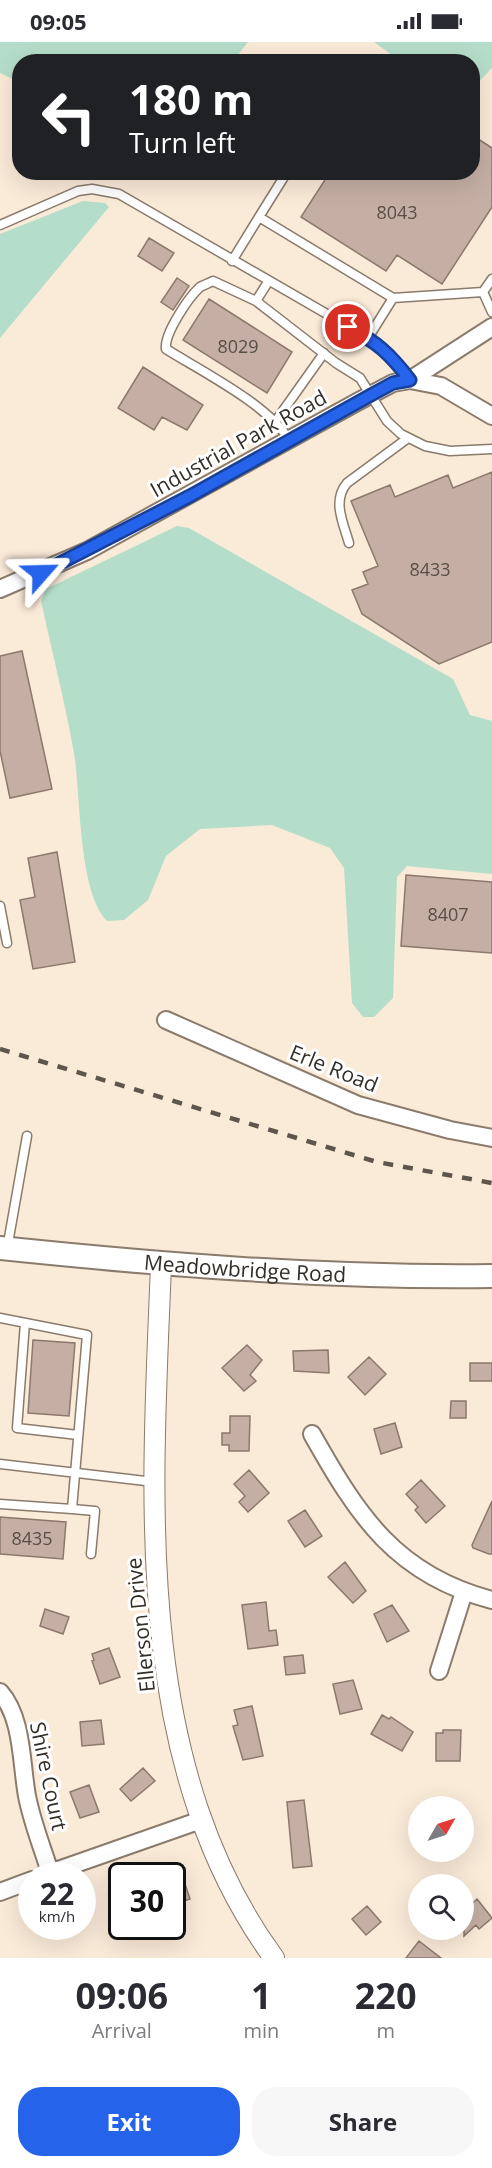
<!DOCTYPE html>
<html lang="en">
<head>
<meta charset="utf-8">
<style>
	body { margin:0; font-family:"Open Sans",sans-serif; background:#f7f7f7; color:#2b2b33; height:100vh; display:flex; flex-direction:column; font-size:22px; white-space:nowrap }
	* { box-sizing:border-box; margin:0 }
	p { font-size:20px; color:#7c7c81 }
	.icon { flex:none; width:33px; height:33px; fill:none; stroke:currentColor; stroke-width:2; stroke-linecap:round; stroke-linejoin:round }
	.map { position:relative; height:1916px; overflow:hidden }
	.details { display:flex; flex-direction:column; background:#fff; flex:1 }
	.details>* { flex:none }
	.guide { position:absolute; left:12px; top:12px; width:468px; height:126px; border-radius:24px; box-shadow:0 6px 24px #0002; background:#202124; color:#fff; overflow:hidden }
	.needle { width:39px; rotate:51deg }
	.tools { position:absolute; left:408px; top:1754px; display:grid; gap:12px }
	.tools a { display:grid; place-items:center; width:66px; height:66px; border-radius:50%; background:#fff; box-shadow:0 6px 24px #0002; font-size:30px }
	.speed { position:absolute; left:18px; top:1820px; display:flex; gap:12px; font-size:30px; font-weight:700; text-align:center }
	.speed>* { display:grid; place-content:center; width:78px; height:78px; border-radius:50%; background:#fff; box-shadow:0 6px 24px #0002; line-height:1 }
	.speed small { font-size:15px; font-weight:400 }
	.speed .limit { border:3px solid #111; border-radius:9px; background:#fff; color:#111 }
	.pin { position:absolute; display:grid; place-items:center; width:51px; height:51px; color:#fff; margin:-26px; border:3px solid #fff; border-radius:50%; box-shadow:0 2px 6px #0007 }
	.me { position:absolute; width:66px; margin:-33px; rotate:65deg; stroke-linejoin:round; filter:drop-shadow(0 0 4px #0008) }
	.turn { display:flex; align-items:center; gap:21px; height:126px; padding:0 18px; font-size:27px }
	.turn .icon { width:78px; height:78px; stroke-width:2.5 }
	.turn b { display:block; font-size:42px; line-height:51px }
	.eta { display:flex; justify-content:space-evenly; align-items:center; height:102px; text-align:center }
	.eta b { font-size:36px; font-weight:700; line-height:42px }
	.button { display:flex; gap:12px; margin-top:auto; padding:12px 18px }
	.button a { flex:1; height:69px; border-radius:24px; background:#2563eb; color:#fff; font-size:24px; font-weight:700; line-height:69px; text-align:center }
	.button a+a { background:#f7f7f7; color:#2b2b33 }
	.status { display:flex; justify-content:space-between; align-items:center; height:42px; padding:0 30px; background:#fff; direction:ltr }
	.status svg { height:16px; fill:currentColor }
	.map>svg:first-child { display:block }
	.green { fill:#b5deca }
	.building { fill:#c5afa4; stroke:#8c786d; stroke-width:1.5 }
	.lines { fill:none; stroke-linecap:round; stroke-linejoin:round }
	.service-casing { stroke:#8a7b6c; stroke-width:11 }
	.minor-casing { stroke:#8a7b6c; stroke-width:20 }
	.tertiary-casing { stroke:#8a7b6c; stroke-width:22 }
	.secondary-casing { stroke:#8a7b6c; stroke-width:26 }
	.service { stroke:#fff; stroke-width:8 }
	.minor { stroke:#fff; stroke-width:16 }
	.tertiary { stroke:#fff; stroke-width:20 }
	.secondary { stroke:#fff; stroke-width:22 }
	.rail { stroke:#5e554c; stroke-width:4.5; stroke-dasharray:10 10; stroke-linecap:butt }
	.route-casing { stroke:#184099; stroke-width:15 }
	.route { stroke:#2563eb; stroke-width:10 }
	.labels { text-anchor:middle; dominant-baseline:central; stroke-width:6; stroke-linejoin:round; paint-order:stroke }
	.number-label { font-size:18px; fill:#584e46 }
	.street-label { font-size:21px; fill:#342e27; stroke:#fff }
</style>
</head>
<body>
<div class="status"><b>09:05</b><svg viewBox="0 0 49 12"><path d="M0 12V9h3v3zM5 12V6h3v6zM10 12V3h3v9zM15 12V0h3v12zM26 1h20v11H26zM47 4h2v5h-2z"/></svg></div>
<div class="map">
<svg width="492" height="1916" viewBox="0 0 492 1916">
	<rect width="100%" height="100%" fill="#faead8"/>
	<path class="green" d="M0 0H248L233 19 20 20 19 40 0 31Z
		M374 0H492V26L473 46 472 20 400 19Z
		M83 159 105 161 109 165 0 296V192Z
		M177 484 189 486 453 637 470 673 492 679V832L407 824 397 835 393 956 374 975H363L352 961 344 826 330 806 272 783 200 787 166 814 148 858 124 878 107 879C78 849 81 754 74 711 65 660 52 610 41 559L46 547Z"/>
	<path class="building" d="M472 93 492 106V165L442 242 397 213 386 229 301 175 330 130H472Z
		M149 196 174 211 162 229 138 214Z
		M177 236 189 244 173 268 161 260Z
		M209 257 292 310 267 351 183 298Z
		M143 325 203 363 187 388 162 375 154 388 118 366Z
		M492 430V600L439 622 362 572 352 548 368 542 363 530 378 524 351 459 390 443 395 455 448 433 453 446Z
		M22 609 52 747 10 756 0 709V614Z
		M57 810 75 920 33 927 20 858 35 855 28 816Z
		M406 833 492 840V911L401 904Z
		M33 1298 75 1301 69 1374 28 1371Z
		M247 1303 262 1318 250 1333 256 1339 244 1349 222 1326Z
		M328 1308 329 1331 294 1329 293 1309Z
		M369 1315 386 1332 365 1353 348 1335Z
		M470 1321H492V1339H470Z
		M451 1359H466V1376H450Z
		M230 1374H250L249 1409H229V1403H222V1391H230Z
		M395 1381 402 1405 381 1412 374 1387Z
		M249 1428 269 1451 248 1470 239 1460 245 1454 234 1442Z
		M421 1438 445 1464 426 1481 415 1468 418 1465 406 1452Z
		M492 1459V1512H489L473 1506 472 1503Z
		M305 1468 322 1494 305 1505 288 1479Z
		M0 1475 66 1480 63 1517 0 1512Z
		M345 1520 366 1549 353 1561 328 1535Z
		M266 1560 269 1589 276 1588 278 1603 248 1607 242 1563Z
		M392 1563 409 1589 387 1600 374 1572Z
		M45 1567 69 1575 63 1592 40 1584Z
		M109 1606 120 1635 100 1642 92 1619 94 1618 92 1612Z
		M303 1613 305 1631 286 1633 284 1615Z
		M353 1638 362 1667 340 1672 333 1642Z
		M252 1664 263 1714 243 1718 233 1684 238 1683 234 1668Z
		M382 1673 389 1677 391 1675 413 1690 402 1709 371 1692Z
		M101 1678 104 1702 82 1704 80 1680Z
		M443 1688H461L460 1719H436V1691H443Z
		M143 1726 155 1739 131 1759 120 1747Z
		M89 1743 99 1770 80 1776 70 1750Z
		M304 1758 312 1824 293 1826 287 1760Z
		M185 1842 190 1857 172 1863V1846Z
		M477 1857 492 1876 479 1887 476 1883 464 1894V1869Z
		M367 1864 381 1880 366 1893 352 1877Z
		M419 1899 441 1916H406Z"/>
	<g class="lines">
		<defs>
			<path id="service" d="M287 130 259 175 393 256
				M0 183 78 149 92 147 119 152 377 301 390 312 410 338
				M232 219 259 175
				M483 250 492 237
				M256 259 268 240
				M368 296 393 256 483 250 492 270
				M275 380 324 311
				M289 398C269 363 201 329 166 307 164 292 188 256 200 245 204 243 209 241 213 239L256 259 336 321 360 336 387 379 401 392 425 404 450 409 492 407
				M349 501C343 480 332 459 347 441L408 396
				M0 864 7 901
				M7 1207 27 1094
				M0 1276 87 1293 72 1467 0 1462
				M25 1281 17 1386 78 1393
				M0 1422 154 1440
				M72 1467 95 1469 91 1512"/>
			<path id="minor" d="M410 338 441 344 492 374
				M0 547 87 509 359 359 393 341 410 338 492 285
				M166 978 358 1063 450 1088 492 1096
				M312 1392C358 1474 396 1533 492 1558
				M439 1629 464 1550
				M0 1650C23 1676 21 1721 27 1754 32 1780 42 1805 50 1830
				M44 1833 201 1778
				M0 1850 32 1838"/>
			<path id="tertiary" d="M161 1223C152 1453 131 1720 274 1916"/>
			<g id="secondary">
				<path id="s1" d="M0 1206C164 1223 327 1236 492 1234"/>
			</g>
		</defs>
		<use href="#service" class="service-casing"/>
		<use href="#minor" class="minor-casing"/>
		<use href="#tertiary" class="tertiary-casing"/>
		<use href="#secondary" class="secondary-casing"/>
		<use href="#service" class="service"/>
		<use href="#minor" class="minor"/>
		<use href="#tertiary" class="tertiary"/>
		<use href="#secondary" class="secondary"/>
		<path class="rail" d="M0 1007 377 1120 492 1141"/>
	</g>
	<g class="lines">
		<defs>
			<path id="route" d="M41 531 190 454 371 353 393 341 410 338C390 312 377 300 348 285"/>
		</defs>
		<use href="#route" class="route-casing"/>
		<use href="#route" class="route"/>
	</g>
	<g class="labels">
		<g class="number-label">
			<text x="397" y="170">8043</text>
			<text x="238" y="304">8029</text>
			<text x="430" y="527">8433</text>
			<text x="448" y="872">8407</text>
			<text x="32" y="1496">8435</text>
		</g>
		<g class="street-label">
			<text transform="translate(238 401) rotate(-29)">Industrial Park Road</text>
			<text transform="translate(334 1026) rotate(22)">Erle Road</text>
			<text stroke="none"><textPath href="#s1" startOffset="246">Meadowbridge Road</textPath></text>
			<text transform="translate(140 1583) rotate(-96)">Ellerson Drive</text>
			<text transform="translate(49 1734) rotate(78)">Shire Court</text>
		</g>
	</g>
</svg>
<div class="tools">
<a><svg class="needle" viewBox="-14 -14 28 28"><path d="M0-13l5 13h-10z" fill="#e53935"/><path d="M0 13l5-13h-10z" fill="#7c7c81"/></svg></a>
<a><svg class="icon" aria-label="search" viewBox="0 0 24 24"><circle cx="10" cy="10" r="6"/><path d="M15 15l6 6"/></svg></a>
</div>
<div class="speed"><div>22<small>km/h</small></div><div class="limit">30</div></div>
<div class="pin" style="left:348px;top:285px;background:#d93025"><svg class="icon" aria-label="arrive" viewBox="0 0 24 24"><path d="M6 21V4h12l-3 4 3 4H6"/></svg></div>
<svg class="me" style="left:41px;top:531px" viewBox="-20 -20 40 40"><path d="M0-17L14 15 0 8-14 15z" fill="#2563eb" stroke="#fff" stroke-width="4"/></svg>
<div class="guide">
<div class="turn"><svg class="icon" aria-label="left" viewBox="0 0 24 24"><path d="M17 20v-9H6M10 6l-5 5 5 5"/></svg><div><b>180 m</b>Turn left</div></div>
</div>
</div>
<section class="details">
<div class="eta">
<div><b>09:06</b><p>Arrival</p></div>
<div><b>1</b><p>min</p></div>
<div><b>220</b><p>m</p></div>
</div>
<div class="button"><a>Exit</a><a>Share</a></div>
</section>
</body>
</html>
